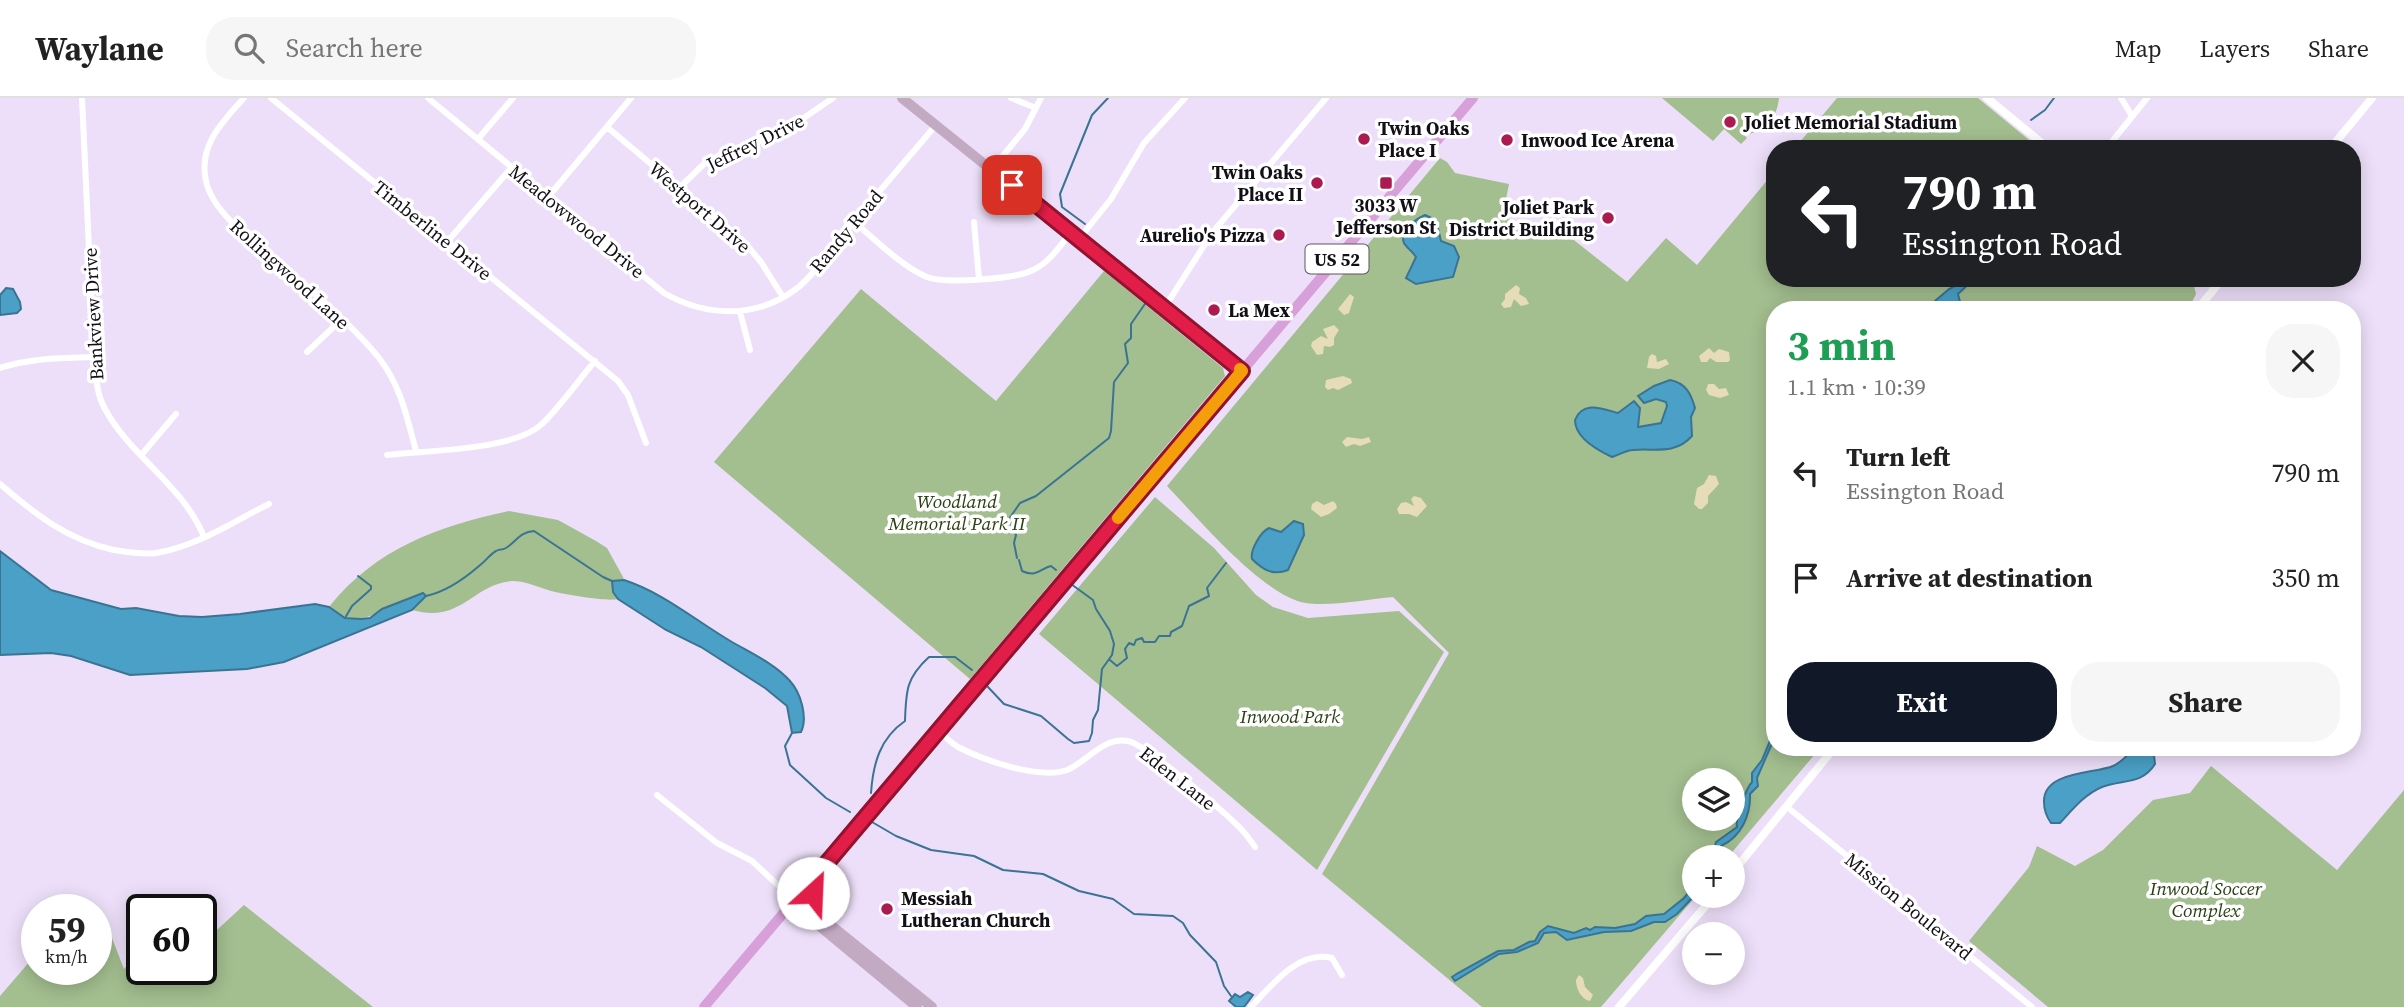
<!DOCTYPE html>
<html lang="en">
<head>
<meta charset="utf-8">
<style>
	body { margin:0; font-family:"Source Serif 4",serif; background:#f6f6f6; color:#222; height:100vh; display:flex; flex-direction:column; font-size:26px; white-space:nowrap }
	* { box-sizing:border-box; margin:0 }
	p { font-size:23px; color:#767676 }
	.icon { flex:none; width:38px; height:38px; fill:none; stroke:currentColor; stroke-width:2; stroke-linecap:round; stroke-linejoin:round }
	.map { position:relative; flex:1; overflow:hidden }
	.drawer { position:absolute; left:1766px; top:203px; width:595px; height:455px; display:flex; flex-direction:column; background:#fff; border-radius:28px; box-shadow:0 4px 18px #0003 }
	.drawer>* { flex:none }
	.top-card { position:absolute; left:1766px; top:42px; width:595px; height:147px; border-radius:28px; box-shadow:0 4px 18px #0003; background:#202124; color:#fff; overflow:hidden }
	.buttons { position:absolute; left:1682px; top:670px; display:grid; gap:14px }
	.buttons a { display:grid; place-items:center; width:63px; height:63px; border-radius:50%; background:#fff; box-shadow:0 4px 18px #0003; font-size:35px }
	.speed { position:absolute; left:21px; top:796px; display:flex; gap:14px; font-size:35px; font-weight:700; text-align:center }
	.speed>* { display:grid; place-content:center; width:91px; height:91px; border-radius:50%; background:#fff; box-shadow:0 4px 18px #0003; line-height:1 }
	.speed small { font-size:18px; font-weight:400 }
	.speed .limit { border:4px solid #111; border-radius:10px; background:#fff; color:#111 }
	.pin { position:absolute; display:grid; place-items:center; width:60px; height:60px; color:#fff; margin:-30px; border-radius:14px; box-shadow:0 4px 10px #0006 }
	.me { position:absolute; width:77px; margin:-38px; rotate:25deg; stroke-linejoin:round; filter:drop-shadow(0 0 5px #0008) }
	.turn { display:flex; align-items:center; gap:24px; height:147px; padding:0 21px; font-size:32px }
	.turn .icon { width:91px; height:91px; stroke-width:2.5 }
	.turn b { display:block; font-size:49px; line-height:60px }
	.round { display:grid; place-items:center; flex:none; width:74px; height:74px; border-radius:28px; background:#f6f6f6 }
	.summary { display:flex; align-items:center; justify-content:space-between; height:119px; padding:0 21px }
	h1 { font-size:42px; font-weight:700; line-height:52px; color:#1e9e55 }
	.button { display:flex; gap:14px; margin-top:auto; padding:14px 21px }
	.button a { flex:1; height:80px; border-radius:28px; background:#111827; color:#fff; font-size:28px; font-weight:700; line-height:80px; text-align:center }
	.button a+a { background:#f6f6f6; color:#222 }
	ul { padding:0; list-style:none }
	li { display:flex; align-items:center; gap:21px; height:105px; padding:0 21px }
	li div { flex:1 }
	li b { display:block; font-size:26px }
	li em { font-style:normal }
	header { display:flex; align-items:center; gap:42px; box-sizing:border-box; height:98px; padding:0 35px; background:#fff; border-bottom:2px solid #e0e0e0 }
	header strong { font-size:33px }
	nav { display:flex; gap:38px; margin-inline-start:auto; font-size:24px }
	.search { width:490px; height:63px; background:#f6f6f6; display:flex; align-items:center; gap:18px; box-sizing:border-box; padding:0 24px; border-radius:28px; color:#767676; font-size:26px }
	.map>svg:first-child { display:block }
	.green { fill:#a3be8f; fill-rule:evenodd }
	.sand { fill:#e6dcb7 }
	.water { fill:#4aa0c6; stroke:#3a7492; stroke-width:2 }
	.lines { fill:none; stroke-linecap:round; stroke-linejoin:round }
	.stream { stroke:#3a7492; stroke-width:2 }
	.minor { stroke:#fff; stroke-width:6 }
	.tertiary { stroke:#fff; stroke-width:8 }
	.secondary { stroke:#c2aac3; stroke-width:10 }
	.primary { stroke:#d7a0d8; stroke-width:10 }
	.route-casing { stroke:#92132f; stroke-width:18 }
	.route { stroke:#e11d48; stroke-width:12 }
	.slow { stroke:#f59e0b; stroke-width:12 }
	.poi-dot { fill:#ab1a51; stroke:#fff; stroke-width:2.5 }
	.labels { text-anchor:middle; dominant-baseline:central; stroke-width:7; stroke-linejoin:round; paint-order:stroke }
	.shield { fill:#fff; stroke:#5a575d; stroke-width:2 }
	.shield-label { font-size:18px; font-weight:bold; fill:#130f17 }
	.poi-label { font-size:19px; font-weight:bold; fill:#130f17; stroke:#fff; text-anchor:start }
	.street-label { font-size:19px; fill:#130f17; stroke:#fff }
	.park-label { font-size:19px; font-style:italic; fill:#294112; stroke:#fff }
</style>
</head>
<body>
<header>
<strong>Waylane</strong>
<div class="search"><svg class="icon" aria-label="search" viewBox="0 0 24 24"><circle cx="10" cy="10" r="6"/><path d="M15 15l6 6"/></svg>Search here</div>
<nav><a>Map</a><a>Layers</a><a>Share</a></nav>
</header>
<div class="map">
<svg width="2404" height="909" viewBox="0 0 2404 909">
	<rect width="100%" height="100%" fill="#eddff9"/>
	<path class="green" d="M1662 0H1779C1777 21 1764 34 1744 37L1747 40 1741 46 1724 31 1713 43Z
		M1837 0H1978L2040 51H1794Z
		M1440 60 1447 64 1455 75 1509 86 1503 116 1532 140 1570 139 1627 184 1666 140 1697 167 1774 74V180H2192L2196 196 2188 212H1774V649H1821L1728 759 1694 760 1696 798 1601 909H1482L1322 776 1449 555 1393 499C1369 501 1328 509 1306 505 1263 498 1198 420 1167 388ZM1694 682H1732V721H1694Z
		M1104 173 1223 270 1225 278 970 581 714 364 861 191 996 303Z
		M1155 399 1214 450 1256 497 1273 509 1308 520 1399 513 1444 554 1317 772 1039 536Z
		M509 413 558 422 596 443 607 450 623 479 624 482H616L613 494 618 501C607 504 561 496 548 492 536 488 524 483 512 483 472 486 462 526 412 512L425 498 423 495C387 503 364 538 329 509 375 451 438 428 509 413Z
		M2211 668 2337 772 2404 692V909H2048L1969 843 2029 769 2037 748 2075 768 2103 752 2153 702 2190 695Z
		M244 807 373 909H0V898L37 855V872H96V834L110 835 124 871 142 851V872H201V838L206 842Z"/>
	<path class="sand" d="M1516 187 1520 190 1519 196 1526 200 1529 206 1521 208 1514 201 1511 209 1504 210 1501 206 1505 201V196Z
		M1350 196 1354 199 1349 215 1344 217 1338 211Z
		M1334 227 1339 232 1334 240V247L1330 249 1324 248 1323 256 1317 257 1311 248 1312 244 1321 238 1328 241 1323 231Z
		M1709 250 1714 255 1719 251 1729 254 1730 262 1728 264H1716L1710 260 1707 264H1701L1699 258Z
		M1652 256 1656 258 1657 264 1666 261 1669 266 1659 271 1647 270 1649 259Z
		M1343 278 1351 281 1352 285 1338 292 1333 290 1328 292 1325 289 1326 282Z
		M1708 286H1714L1719 291 1726 290 1729 297 1720 300 1709 297 1706 292Z
		M1347 339 1362 341 1369 339 1371 344 1360 348 1354 346 1346 349 1342 344Z
		M1709 377 1716 378 1719 386 1708 398V405L1702 411H1699L1694 406 1697 390 1704 386Z
		M1414 398 1421 400 1427 408 1417 419 1409 416H1399L1397 411 1401 405 1406 404 1414 408 1411 401Z
		M1317 403 1324 407 1333 403 1336 406 1337 410 1329 416 1321 419 1311 411 1312 406Z
		M1579 877 1583 880 1585 889 1593 897 1590 903C1581 901 1576 891 1576 882Z"/>
	<path class="water" d="M1425 117 1436 122 1441 143 1454 148 1459 159 1453 179 1416 186 1406 180 1416 159C1413 154 1406 149 1404 145 1399 133 1416 121 1425 117Z
		M1969 180H1975L1958 196 1962 212H1921L1935 203 1949 191Z
		M6 190 13 191 20 204 21 211 17 215 0 217V197Z
		M1670 282C1686 285 1691 296 1695 310L1691 319 1692 338C1675 357 1655 350 1633 352 1626 352 1619 357 1612 359 1597 352 1575 340 1575 322 1583 302 1603 311 1618 315L1634 303 1640 310 1638 329 1661 325 1667 308 1666 304 1656 301 1644 305 1638 298 1654 288Z
		M1294 423 1303 426 1304 437 1288 472C1273 478 1263 472 1252 461 1250 453 1260 434 1269 430L1281 434Z
		M0 453 51 492 121 511 136 510 179 518 202 519 240 516 315 506 329 509 345 520 361 521 370 520 382 511 423 495 426 498 412 512 284 564 247 571 130 577 71 558 51 555 0 557Z
		M624 482C664 495 696 523 732 544 751 555 775 566 790 583 801 595 808 620 801 634L792 635 787 608 765 590 701 549 666 532 618 501 613 494 612 483Z
		M1772 638H1774V641L1757 680 1758 688 1750 696C1751 717 1741 739 1721 748V759H1712L1716 744 1737 729C1735 721 1746 690 1752 684V675L1762 662Z
		M2134 649H2144L2154 657 2155 666C2142 687 2123 681 2102 689 2085 696 2073 711 2060 725H2051C2046 718 2044 712 2044 704 2043 673 2094 676 2113 668 2121 664 2129 656 2134 649Z
		M1694 788V798L1677 816 1665 824H1654L1631 833 1604 834 1567 842 1556 834 1544 835 1538 845 1517 854 1499 856 1455 883 1452 879 1458 875 1498 853 1514 852 1529 844 1535 843 1540 834 1548 828 1574 835 1586 830 1590 832 1595 829 1615 830 1635 826 1646 818 1664 816 1684 800Z
		M1248 894 1253 897 1244 909H1236L1229 903 1235 896 1240 899Z"/>
	<g class="lines">
		<path class="stream" d="M2031 22 2045 12 2054 0
			M2013 51 2014 49
			M1085 126 1062 109 1060 96 1092 17 1108 0
			M1017 460 1014 445 1016 437 1009 421 1020 405 1036 398 1109 340 1111 333 1114 284 1128 265 1125 246 1131 240V226L1147 203
			M1019 462 1022 473C1037 480 1041 470 1051 468L1056 472
			M426 498C445 494 464 481 479 468 485 464 490 456 496 453 501 450 501 453 506 450 517 443 520 434 534 433L603 479 612 483
			M345 520 352 508 371 491V488L358 478
			M1110 562 1117 568 1127 560 1125 551 1129 545 1134 547 1136 542 1142 540 1144 544H1155L1159 538H1170L1171 534 1182 528 1189 508 1209 498 1207 490 1226 465
			M987 588 1004 606 1041 618 1068 641 1074 645 1089 643 1092 635 1093 622 1098 612 1102 571 1112 557 1114 546 1110 533 1096 511 1093 502 1071 486
			M792 635 785 648 790 667 826 700 850 714
			M871 695C873 666 880 640 905 623 906 593 906 580 929 559H955L972 572
			M872 724 896 738 931 752 974 758 1003 772 1043 776 1079 793 1113 801 1134 816 1173 818 1183 825 1190 837 1216 864 1224 888 1231 898"/>
		<path class="minor" d="M82 0 94 259C96 277 96 295 105 311 131 359 183 387 204 439
			M244 0C222 24 198 48 206 83 213 118 265 152 291 175 319 199 357 232 379 260 401 288 407 320 416 353
			M271 0 618 283 628 297 646 345
			M428 0 664 195C706 219 756 221 796 191 813 179 840 140 855 122 882 90 909 59 936 27
			M1011 0 1036 10
			M2121 0 2132 18
			M607 29 745 145 761 164 783 199
			M478 41 513 0
			M2106 51 2147 0
			M992 71 1025 31 1041 0
			M679 90 705 65 723 55 769 40 789 30 833 0
			M548 99 631 0
			M854 124C875 141 902 169 927 179 945 186 1016 181 1033 172 1049 165 1060 148 1071 134
			M974 124 979 181
			M1079 141 1111 101 1144 45 1185 0
			M447 144 512 69
			M1165 209 1212 135 1326 0
			M740 214 750 252
			M307 254 341 222
			M0 270C31 260 62 260 94 259
			M142 356 176 316
			M387 357C428 352 515 353 543 325 562 306 578 283 595 263
			M0 386C35 416 67 442 114 452 127 454 142 457 156 455 196 449 234 423 269 406
			M938 632C944 638 951 645 958 649 983 662 1039 682 1067 672 1087 664 1104 638 1128 643 1145 646 1223 713 1238 728 1245 734 1250 742 1255 749
			M657 697 717 745 752 763 795 803
			M1786 708 2032 909
			M1251 909C1271 888 1299 851 1332 860L1342 877"/>
		<path class="tertiary" d="M1987 0 2049 51
			M2330 51 2372 0
			M2206 180 2216 188
			M2197 212 2223 180
			M1732 775 1835 649
			M1619 909 1714 798"/>
		<path class="secondary" d="M902 0 1242 273
			M795 803 828 825 932 909
			M806 817 917 909"/>
		<path class="primary" d="M818 778C811 802 810 806 828 825
			M704 909 1473 0"/>
	</g>
	<g class="lines">
		<defs>
			<path id="route" d="M813 795 820 773 1242 273 1012 87"/>
		</defs>
		<use href="#route" class="route-casing"/>
		<use href="#route" class="route"/>
		<path class="slow" d="M1118 420 1242 273 1240 271"/>
	</g>
	<g class="poi-dot">
		<circle cx="1730" cy="24" r="7"/>
		<circle cx="1364" cy="41" r="7"/>
		<circle cx="1507" cy="42" r="7"/>
		<circle cx="1317" cy="85" r="7"/>
		<rect x="1379" y="78" width="14" height="14" rx="3.5"/>
		<circle cx="1608" cy="120" r="7"/>
		<circle cx="1279" cy="137" r="7"/>
		<circle cx="1214" cy="212" r="7"/>
		<circle cx="887" cy="811" r="7"/>
	</g>
	<g class="labels">
		<rect class="shield" x="1305.5" y="146.5" width="63" height="29" rx="5"/>
		<g class="shield-label">
			<text x="1337" y="161">US 52</text>
		</g>
		<g class="poi-label">
			<text x="1744" y="24">Joliet Memorial Stadium</text>
			<text x="1378" y="30">Twin Oaks<tspan x="1378" dy="22">Place I</tspan></text>
			<text x="1521" y="42">Inwood Ice Arena</text>
			<text x="1303" y="74" text-anchor="end">Twin Oaks<tspan x="1303" dy="22">Place II</tspan></text>
			<text x="1386" y="107" text-anchor="middle">3033 W<tspan x="1386" dy="22">Jefferson St</tspan></text>
			<text x="1594" y="109" text-anchor="end">Joliet Park<tspan x="1594" dy="22">District Building</tspan></text>
			<text x="1265" y="137" text-anchor="end">Aurelio's Pizza</text>
			<text x="1228" y="212">La Mex</text>
			<text x="901" y="800">Messiah<tspan x="901" dy="22">Lutheran Church</tspan></text>
		</g>
		<g class="street-label">
			<text transform="translate(755 44) rotate(-26)">Jeffrey Drive</text>
			<text transform="translate(700 109) rotate(41)">Westport Drive</text>
			<text transform="translate(577 123) rotate(39)">Meadowwood Drive</text>
			<text transform="translate(433 132) rotate(39)">Timberline Drive</text>
			<text transform="translate(846 133) rotate(-50)">Randy Road</text>
			<text transform="translate(290 176) rotate(42)">Rollingwood Lane</text>
			<text transform="translate(93 216) rotate(-93)">Bankview Drive</text>
			<text transform="translate(1178 680) rotate(38)">Eden Lane</text>
			<text transform="translate(1909 808) rotate(39)">Mission Boulevard</text>
		</g>
		<g class="park-label">
			<text x="957" y="403">Woodland<tspan x="957" dy="22">Memorial Park II</tspan></text>
			<text x="1290" y="618">Inwood Park</text>
			<text x="2206" y="790">Inwood Soccer<tspan x="2206" dy="22">Complex</tspan></text>
		</g>
	</g>
</svg>
<div class="buttons">
<a><svg class="icon" aria-label="layers" viewBox="0 0 24 24"><path d="M12 4l9 5-9 5-9-5zM3 14l9 5 9-5"/></svg></a>
<a>+</a>
<a>−</a>
</div>
<div class="speed"><div>59<small>km/h</small></div><div class="limit">60</div></div>
<div class="pin" style="left:1012px;top:87px;background:#d93025"><svg class="icon" aria-label="arrive" viewBox="0 0 24 24"><path d="M6 21V4h12l-3 4 3 4H6"/></svg></div>
<svg class="me" style="left:813px;top:795px" viewBox="-20 -20 40 40"><circle r="19" fill="#fff"/><path d="M0-13L10 11 0 6-10 11z" fill="#e11d48"/></svg>
<div class="top-card">
<div class="turn"><svg class="icon" aria-label="left" viewBox="0 0 24 24"><path d="M17 20v-9H6M10 6l-5 5 5 5"/></svg><div><b>790 m</b>Essington Road</div></div>
</div>
<section class="drawer">
<div class="summary"><div><h1>3 min</h1><p>1.1 km · 10:39</p></div><a class="round"><svg class="icon" aria-label="close" viewBox="0 0 24 24"><path d="M6 6l12 12M18 6L6 18"/></svg></a></div>
<ul>
<li><svg class="icon" aria-label="left" viewBox="0 0 24 24"><path d="M17 20v-9H6M10 6l-5 5 5 5"/></svg><div><b>Turn left</b><p>Essington Road</p></div><em>790 m</em></li>
<li><svg class="icon" aria-label="arrive" viewBox="0 0 24 24"><path d="M6 21V4h12l-3 4 3 4H6"/></svg><div><b>Arrive at destination</b></div><em>350 m</em></li>
</ul>
<div class="button"><a>Exit</a><a>Share</a></div>
</section>
</div>
</body>
</html>
